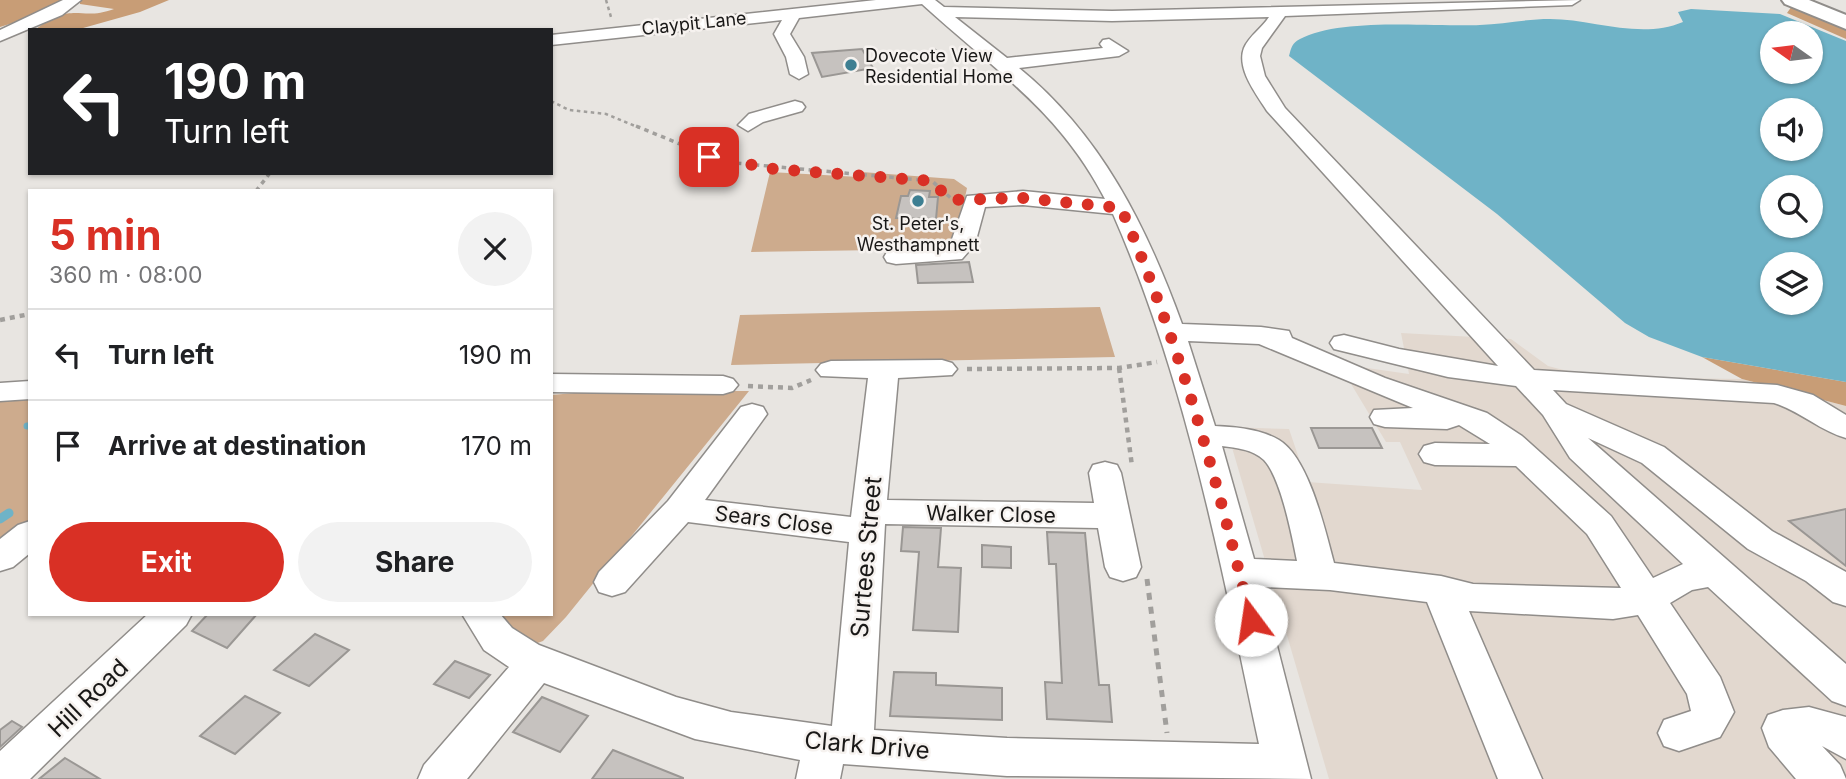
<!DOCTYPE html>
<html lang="en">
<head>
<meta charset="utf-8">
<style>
	body { margin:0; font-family:Inter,sans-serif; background:#f2f2f2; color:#202124; height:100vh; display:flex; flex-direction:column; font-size:26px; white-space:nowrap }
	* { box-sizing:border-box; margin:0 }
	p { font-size:23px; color:#757577 }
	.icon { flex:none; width:38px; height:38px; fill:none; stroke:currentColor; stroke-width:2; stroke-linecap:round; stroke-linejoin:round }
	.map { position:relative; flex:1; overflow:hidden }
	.side { position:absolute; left:28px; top:189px; width:525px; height:427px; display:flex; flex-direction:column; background:#fff; border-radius:0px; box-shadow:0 2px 5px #0004 }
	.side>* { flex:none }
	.banner { position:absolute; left:28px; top:28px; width:525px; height:147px; border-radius:0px; box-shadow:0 2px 5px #0004; background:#202124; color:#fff; overflow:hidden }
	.needle { width:46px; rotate:284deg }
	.tools { position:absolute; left:1760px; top:21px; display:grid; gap:14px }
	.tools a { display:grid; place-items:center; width:63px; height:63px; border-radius:50%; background:#fff; box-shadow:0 2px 5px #0004; font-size:35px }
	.pin { position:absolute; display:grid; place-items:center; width:60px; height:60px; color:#fff; margin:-30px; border-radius:14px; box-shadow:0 4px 10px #0006 }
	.me { position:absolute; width:77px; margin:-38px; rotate:346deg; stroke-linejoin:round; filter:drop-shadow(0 0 5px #0008) }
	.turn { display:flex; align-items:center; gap:24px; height:147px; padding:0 21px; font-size:32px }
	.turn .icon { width:91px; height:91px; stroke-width:2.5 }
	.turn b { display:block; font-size:49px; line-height:60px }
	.round { display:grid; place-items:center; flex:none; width:74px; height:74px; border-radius:37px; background:#f2f2f2 }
	.overview { display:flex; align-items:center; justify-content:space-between; height:119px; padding:0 21px }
	h1 { font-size:42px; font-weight:700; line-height:52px; color:#d93025 }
	.cta { display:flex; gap:14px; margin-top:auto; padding:14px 21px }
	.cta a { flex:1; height:80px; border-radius:42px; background:#d93025; color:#fff; font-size:28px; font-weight:700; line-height:80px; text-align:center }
	.cta a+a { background:#f2f2f2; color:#202124 }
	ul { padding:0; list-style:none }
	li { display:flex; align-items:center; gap:21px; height:91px; padding:0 21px; border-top:2px solid #e0e0e0 }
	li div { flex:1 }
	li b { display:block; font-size:26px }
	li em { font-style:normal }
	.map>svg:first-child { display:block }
	.built { fill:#e2d8cf }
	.green { fill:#cdab8d }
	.forest { fill:#c89d76 }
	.water { fill:#6fb3c7; fill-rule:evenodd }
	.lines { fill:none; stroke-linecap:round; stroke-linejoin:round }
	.stream-far1 { stroke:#6fb3c7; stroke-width:7 }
	.stream { stroke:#6fb3c7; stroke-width:9 }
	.building { fill:#c6c2bf; stroke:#9a9794; stroke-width:2 }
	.minor-casing { stroke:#908d8a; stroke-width:3 }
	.highway-casing { stroke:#908d8a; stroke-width:4 }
	.path-far3 { stroke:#a19f9c; stroke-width:2.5; stroke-dasharray:3.5 3.5; stroke-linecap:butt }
	.path-far2 { stroke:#a19f9c; stroke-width:3.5; stroke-dasharray:4.5 4.5; stroke-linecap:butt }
	.path-far1 { stroke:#a19f9c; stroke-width:4.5; stroke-dasharray:5 5; stroke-linecap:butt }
	.path { stroke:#a19f9c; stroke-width:5; stroke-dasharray:7 7; stroke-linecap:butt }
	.minor { fill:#fff; fill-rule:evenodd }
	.highway { fill:#fff; fill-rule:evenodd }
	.route { stroke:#d93025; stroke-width:12; stroke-dasharray:0 21.6 }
	.poi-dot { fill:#3e7f92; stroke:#f6f2ef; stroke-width:2.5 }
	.labels { text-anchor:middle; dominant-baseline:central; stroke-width:5; stroke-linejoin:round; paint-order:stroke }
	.far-street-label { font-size:18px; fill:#191817; stroke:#f6f2ef }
	.far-poi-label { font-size:18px; fill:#191817; stroke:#f6f2ef; text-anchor:start }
	.street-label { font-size:21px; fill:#191817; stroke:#f6f2ef }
	.near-street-label { font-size:24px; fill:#191817; stroke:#f6f2ef }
</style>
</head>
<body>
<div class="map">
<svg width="1846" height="779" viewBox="0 0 1846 779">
	<rect width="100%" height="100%" fill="#e8e5e1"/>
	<path class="built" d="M1401 333 1511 339 1548 366 1591 377 1742 379 1846 406V779H1329L1226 427 1289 429 1307 482 1422 490 1400 442H1386L1339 364 1409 374Z"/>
	<path class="green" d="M770 172 859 177 862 172 954 179 967 188 956 240 947 249 751 252Z
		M1100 307 1115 357 731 365 740 315Z
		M599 391H749L566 617 543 641 532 645 513 634 495 614H551V395Z
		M30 398V519L0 542V400Z"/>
	<path class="forest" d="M0 0H61L35 16 0 27Z
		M80 0H169L140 12 76 30H35C74 0 79 22 114 9L80 4Z
		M1792 6 1846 29V39L1787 13Z
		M1702 357 1846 382V406L1742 379Z"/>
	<path class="water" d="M1691 9 1780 14 1846 41V382L1702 357 1649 337 1625 323 1497 214 1289 56C1291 48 1292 43 1300 39 1340 17 1434 27 1480 25 1503 24 1527 19 1550 19 1593 19 1640 40 1683 22L1678 12ZM1773 33H1811V72H1773ZM1773 110H1811V149H1773ZM1773 187H1811V226H1773ZM1773 264H1811V303H1773Z"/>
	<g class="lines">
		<path class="stream-far1" d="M27 426H30"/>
		<path class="stream" d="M0 519 9 513"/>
	</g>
	<path class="building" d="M862 49 873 68 822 77 812 53Z
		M910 190 930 191 929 197H938L936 219 896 218 901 196H908Z
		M969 262 973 282 918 283 916 265Z
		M1311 428H1372L1382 448H1319Z
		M1846 509V566L1789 521Z
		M903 527 941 528 938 567 961 568 958 632 913 630 919 552 901 551Z
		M1047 532 1085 533 1099 685H1109L1112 722 1047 719 1045 682 1062 683 1056 564H1049Z
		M982 545 1011 547V568L982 567Z
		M208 614H257L227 648 192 631Z
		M315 634 349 650 309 686 274 670Z
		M455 661 490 675 469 698 434 684Z
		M894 672 936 673V685L1002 688V720L890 716Z
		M245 696 280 713 235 754 200 736Z
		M542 697 588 716 560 752 513 732Z
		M12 721 22 727 0 747V730Z
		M613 750 683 778V779H592Z
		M65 758 100 779H39Z"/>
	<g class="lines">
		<defs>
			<path id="minor" d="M63 0H81L62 15 0 41V30Z
				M876 0H935L944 7 1112 11 1580 0 1572 5 1285 16 1262 48 1260 56 1265 76 1285 108 1534 370 1777 385 1813 395 1846 415V438C1820 431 1800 411 1774 403L1553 390 1566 404 1664 447 1772 531 1846 572V606L1833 602 1806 581 1748 549 1642 463 1588 438 1846 664V706L1832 701 1708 587 1692 590 1670 603 1720 677 1734 712 1720 737 1679 751 1664 746 1658 733 1664 720 1691 711 1687 694 1638 615 1613 619 1469 611 1542 779H1498L1427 602 1330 590 1262 587 1311 779 1007 776 843 764 840 779H796L800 760 695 739 544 683 467 779H418L424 765 509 667 484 650 462 614H500L512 628 539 645 676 697 731 712 832 726 849 542 688 522 625 592 612 596 599 592 594 582 599 572 668 501 741 407 752 404 763 407 767 414 705 500 851 517 868 378 821 376 816 370 821 364 831 361 942 360 952 363 957 369 952 375 898 378 887 500 1094 503 1089 473 1093 465 1105 462 1117 465 1121 473 1141 567 1136 577 1123 581 1110 577 1105 567 1098 528 885 524 874 730 1007 738 1259 744C1221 566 1187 382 1113 214L1023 205 985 207 975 244 962 259 896 264 887 262 884 257 887 252 946 247 951 242 967 196 1023 191 1105 199C1059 110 993 69 922 4L799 18 790 34 804 57 808 74 799 79 790 74 786 57 774 34 782 20 551 45V35ZM955 17 1112 21 1269 17C1262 28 1249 36 1244 48 1236 69 1257 95 1267 111L1498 366 1399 349 1344 335 1334 337 1330 343 1334 349 1448 377 1516 386 1543 415 1570 458 1683 564 1653 578 1611 516 1522 436 1487 413 1385 378 1292 338 1289 331 1261 327 1182 324C1146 225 1101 135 1019 68L1119 56 1128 51 1109 39 1103 40 1100 44 1103 48 1007 58ZM1188 341 1259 344 1413 408 1374 410 1370 417 1374 424 1385 427 1447 429 1459 425 1490 444 1435 443 1424 446 1419 454 1424 462 1435 465 1516 466 1587 534 1621 588 1473 584 1441 576 1334 563C1325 530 1309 458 1279 440 1260 429 1236 427 1215 426ZM1222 446C1237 448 1252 449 1264 460 1281 478 1292 536 1297 561L1254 559Z
				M795 101 802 103 805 107 802 111 763 122 748 131 738 125 749 114Z
				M551 374 723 376 733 379 738 385 733 391 723 394 551 392Z
				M30 381V399L0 401V383Z
				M30 521V553L13 567 0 571V539L18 525Z
				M148 614H192L186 625 30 779H0V751Z
				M1809 707 1846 717V759L1822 746 1840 765 1846 779H1796L1769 747 1762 728 1768 715 1783 710Z"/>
			<path id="highway" d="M1782 0H1809L1846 15V29L1785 4Z"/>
		</defs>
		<use href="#minor" class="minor-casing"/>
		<use href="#highway" class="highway-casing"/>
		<path class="path-far3" d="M606 0 611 17
			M879 59 934 52 936 49
			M551 101 569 110 606 114 640 128"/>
		<path class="path-far2" d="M636 126 724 162 932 181 953 200
			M256 191 270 173"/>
		<path class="path-far1" d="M0 320 30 314
			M1119 368 1132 466
			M967 369 1119 368 1157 362
			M748 386 792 388 811 380"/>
		<path class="path" d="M1147 579 1167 733"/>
		<use href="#minor" class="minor"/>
		<use href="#highway" class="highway"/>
	</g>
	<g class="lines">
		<path class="route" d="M709 157 774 169 932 181 950 200 1023 198 1121 208C1179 341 1217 480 1251 620"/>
	</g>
	<g class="poi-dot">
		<circle cx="851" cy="65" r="7"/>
		<circle cx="918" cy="201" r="7"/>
	</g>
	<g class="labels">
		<g class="far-street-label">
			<text transform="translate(694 23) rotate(-6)">Claypit Lane</text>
		</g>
		<g class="far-poi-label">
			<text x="865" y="55">Dovecote View<tspan x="865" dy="21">Residential Home</tspan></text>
			<text x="918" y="223" text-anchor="middle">St. Peter's,<tspan x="918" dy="21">Westhampnett</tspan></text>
		</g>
		<g class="street-label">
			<text transform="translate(991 514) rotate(1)">Walker Close</text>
			<text transform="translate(774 520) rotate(7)">Sears Close</text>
		</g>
		<g class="near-street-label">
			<text transform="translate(866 557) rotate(-85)">Surtees Street</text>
			<text transform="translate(88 698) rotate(-44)">Hill Road</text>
			<text transform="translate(867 745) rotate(5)">Clark Drive</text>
		</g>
	</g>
</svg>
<div class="tools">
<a><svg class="needle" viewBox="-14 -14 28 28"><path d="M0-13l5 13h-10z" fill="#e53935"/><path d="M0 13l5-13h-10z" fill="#757577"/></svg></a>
<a><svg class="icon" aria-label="sound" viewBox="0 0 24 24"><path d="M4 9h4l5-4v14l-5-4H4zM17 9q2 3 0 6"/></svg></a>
<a><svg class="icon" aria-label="search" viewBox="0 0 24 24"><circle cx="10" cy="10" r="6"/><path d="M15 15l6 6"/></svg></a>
<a><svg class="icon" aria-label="layers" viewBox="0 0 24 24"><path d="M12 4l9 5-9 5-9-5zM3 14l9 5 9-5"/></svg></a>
</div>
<div class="pin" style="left:709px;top:157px;background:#d93025"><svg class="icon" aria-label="arrive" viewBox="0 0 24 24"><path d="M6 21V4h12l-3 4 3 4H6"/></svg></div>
<svg class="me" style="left:1251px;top:620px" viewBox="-20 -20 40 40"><circle r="19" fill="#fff"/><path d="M0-13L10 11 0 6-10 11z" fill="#d93025"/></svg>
<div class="banner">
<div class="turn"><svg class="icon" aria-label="left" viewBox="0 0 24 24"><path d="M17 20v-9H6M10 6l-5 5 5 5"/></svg><div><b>190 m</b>Turn left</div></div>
</div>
<section class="side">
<div class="overview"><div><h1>5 min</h1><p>360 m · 08:00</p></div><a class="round"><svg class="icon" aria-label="close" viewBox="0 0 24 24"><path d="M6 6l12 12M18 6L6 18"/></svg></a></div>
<ul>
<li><svg class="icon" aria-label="left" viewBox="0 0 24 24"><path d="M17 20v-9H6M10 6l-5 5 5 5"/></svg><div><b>Turn left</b></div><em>190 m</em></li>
<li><svg class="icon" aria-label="arrive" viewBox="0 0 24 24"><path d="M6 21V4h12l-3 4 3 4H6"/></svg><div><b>Arrive at destination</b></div><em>170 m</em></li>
</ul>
<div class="cta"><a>Exit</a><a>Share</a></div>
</section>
</div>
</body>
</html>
